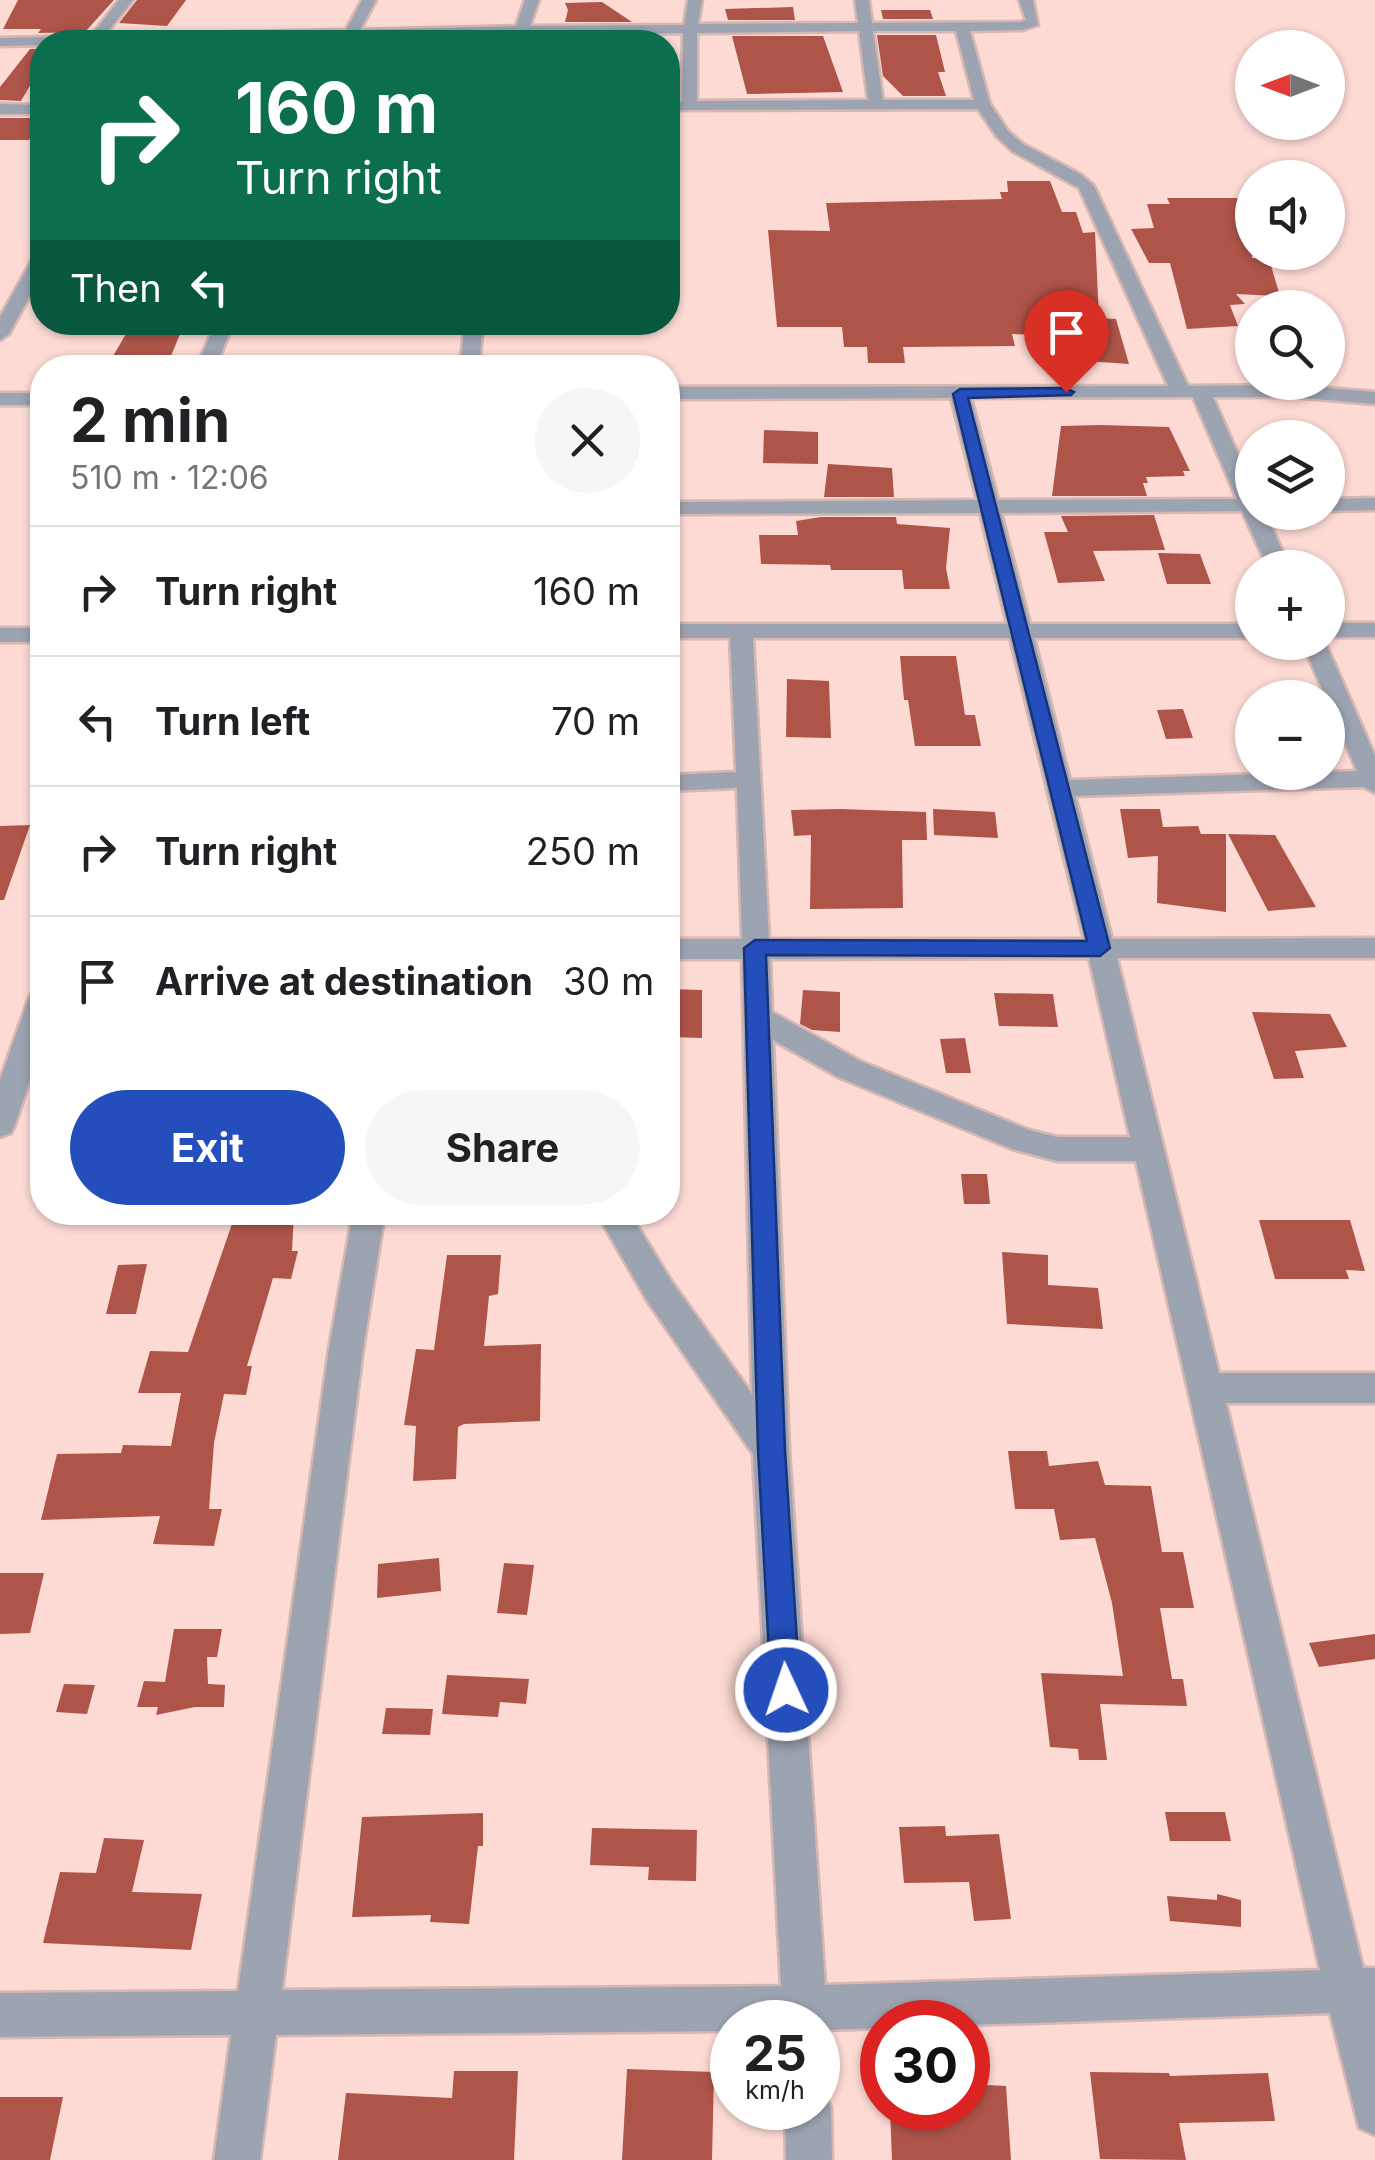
<!DOCTYPE html>
<html lang="en">
<head>
<meta charset="utf-8">
<style>
	body { margin:0; font-family:Inter,sans-serif; background:#f6f6f6; color:#202124; height:100vh; display:flex; flex-direction:column; font-size:38px; white-space:nowrap }
	* { box-sizing:border-box; margin:0 }
	p { font-size:32px; color:#757577 }
	.icon { flex:none; width:55px; height:55px; fill:none; stroke:currentColor; stroke-width:2; stroke-linecap:round; stroke-linejoin:round }
	.map { position:relative; flex:1; overflow:hidden }
	.drawer { position:absolute; left:30px; top:355px; width:650px; height:870px; display:flex; flex-direction:column; background:#fff; border-radius:40px; box-shadow:0 2px 8px #0004 }
	.drawer>* { flex:none }
	.hud { position:absolute; left:30px; top:30px; width:650px; height:305px; border-radius:40px; box-shadow:0 2px 8px #0004; background:#0b6e4f; color:#fff; overflow:hidden }
	.needle { width:65px; rotate:270deg }
	.tools { position:absolute; left:1235px; top:30px; display:grid; gap:20px }
	.tools a { display:grid; place-items:center; width:110px; height:110px; border-radius:50%; background:#fff; box-shadow:0 2px 8px #0004; font-size:50px }
	.speed { position:absolute; left:710px; top:2000px; display:flex; gap:20px; font-size:50px; font-weight:700; text-align:center }
	.speed>* { display:grid; place-content:center; width:130px; height:130px; border-radius:50%; background:#fff; box-shadow:0 2px 8px #0004; line-height:1 }
	.speed small { font-size:25px; font-weight:400 }
	.speed .limit { border:15px solid #d22; background:#fff; color:#111 }
	.pin { position:absolute; display:grid; place-items:center; width:85px; height:85px; color:#fff; margin:-102px -42px; border-radius:50% 50% 50% 0; rotate:-45deg; box-shadow:0 0 10px #0007 }
	.pin .icon { rotate:45deg }
	.me { position:absolute; width:110px; margin:-55px; rotate:357deg; stroke-linejoin:round; filter:drop-shadow(0 0 8px #0008) }
	.turn { display:flex; align-items:center; gap:35px; height:210px; padding:0 40px; font-size:45px }
	.turn .icon { width:130px; height:130px; stroke-width:2.5 }
	.turn b { display:block; font-size:70px; line-height:85px }
	.then { display:flex; align-items:center; height:95px; padding:0 40px; background:#0003; gap:20px; font-size:38px }
	.round { display:grid; place-items:center; flex:none; width:105px; height:105px; border-radius:52px; background:#f6f6f6 }
	.overview { display:flex; align-items:center; justify-content:space-between; height:170px; padding:0 40px }
	h1 { font-size:60px; font-weight:700; line-height:75px }
	.primary-button { display:flex; gap:20px; margin-top:auto; padding:20px 40px }
	.primary-button a { flex:1; height:115px; border-radius:60px; background:#244ebc; color:#fff; font-size:40px; font-weight:700; line-height:115px; text-align:center }
	.primary-button a+a { background:#f6f6f6; color:#202124 }
	ul { padding:0; list-style:none }
	li { display:flex; align-items:center; gap:30px; height:130px; padding:0 40px; border-top:2px solid #e0e0e0 }
	li div { flex:1 }
	li b { display:block; font-size:38px }
	li em { font-style:normal }
	.map>svg:first-child { display:block }
	.building { fill:#ae5449 }
	.lines { fill:none; stroke-linecap:round; stroke-linejoin:round }
	.street-casing { stroke:#d7b7b2; stroke-width:5 }
	.street { fill:#9ca3b1; fill-rule:evenodd }
	.route { fill:#244ebc; stroke:#17337a; stroke-width:2.5 }
</style>
</head>
<body>
<div class="map">
<svg width="1375" height="2160" viewBox="0 0 1375 2160">
	<rect width="100%" height="100%" fill="#fddad4"/>
	<path class="building" d="M18 0H114L85 32 38 33 41 29H3Z
		M137 0H186L167 26 119 23Z
		M602 2 632 22H565L568 10 565 3Z
		M793 7 795 20H728L725 9Z
		M881 10H930L933 19H883Z
		M877 35H936L945 72H938L946 96H903L883 76Z
		M732 36H823L843 92 747 94Z
		M30 49H42V65L21 101 0 100V87Z
		M0 118H42V120L29 140H0Z
		M1007 181H1050L1062 212H1076L1083 233 1095 232 1099 318 1116 319 1129 364 1071 360 1075 336 1012 334 1015 346 903 347 905 363H868L867 347H844L842 327H777L768 230 830 231 826 203 1002 199 1000 192H1008Z
		M1167 198H1252V258L1269 259 1280 296 1236 294 1245 304 1230 305 1238 326 1187 329 1170 263H1149L1131 229 1154 228 1147 204H1170Z
		M133 322H185L166 368H106Z
		M1101 425 1169 427 1190 471H1183L1185 476 1146 477 1148 483H1143L1147 496H1052L1061 426Z
		M764 430 818 432V464L763 463Z
		M828 464 892 468 894 497H824Z
		M1154 515 1165 550 1093 551 1105 581 1058 583 1044 532H1068L1061 516Z
		M821 517H896L897 524 950 528 946 568 950 589H904L902 570H831L830 565 761 564 759 535H798L796 521Z
		M1158 553 1200 554 1211 584H1167Z
		M900 656H956L965 715H975L981 746H915L908 700H904Z
		M787 679 829 681 831 738 786 737Z
		M1183 709 1193 738 1166 739 1157 710Z
		M841 809 926 812 927 840H902L903 908 810 909 811 835 794 836 791 810Z
		M933 809 995 812 998 838 934 835Z
		M1120 809H1160L1163 827 1198 826 1201 834H1226V912L1157 903 1158 856 1128 858Z
		M30 825 4 900H0V826Z
		M1228 834 1275 835 1316 907 1268 911Z
		M668 989 702 990V1038L668 1037Z
		M803 990 840 992V1032L812 1030 800 1024Z
		M994 993 1053 994 1058 1027 999 1026Z
		M1252 1012 1330 1014 1347 1047 1295 1051 1304 1078 1274 1079Z
		M965 1038 971 1073H946L940 1039Z
		M961 1174H987L990 1204H964Z
		M236 1212H294L292 1251H298L291 1279 273 1278 247 1366H252L246 1395 224 1394 214 1443 209 1509H222L214 1546 153 1544 160 1516 41 1520 57 1454 121 1453 123 1445 171 1446 181 1393H138L150 1351 188 1352Z
		M1259 1220H1350L1365 1271 1346 1270 1349 1279H1275Z
		M1002 1252 1048 1255V1285L1098 1288 1103 1329 1007 1324Z
		M447 1255H501L498 1294 489 1296 484 1346 541 1344 540 1421 464 1424 458 1427 456 1479 413 1481 416 1426 404 1425 416 1349 434 1350Z
		M147 1264 136 1314H106L118 1265Z
		M1008 1451H1047L1049 1466 1098 1461 1105 1485 1151 1486 1162 1552H1183L1194 1608H1160L1172 1679H1183L1187 1706 1100 1704 1107 1760H1079L1078 1749 1050 1747 1041 1673 1123 1676 1112 1603 1095 1538 1060 1540 1054 1509H1015Z
		M439 1558 441 1591 377 1598 378 1564Z
		M504 1563 534 1565 527 1615 497 1613Z
		M0 1573H44L30 1633 0 1634Z
		M174 1629H222L217 1657H207L208 1684 225 1685 224 1707H195L156 1715 158 1707H137L144 1681 165 1682Z
		M1375 1634V1659L1319 1667 1309 1643Z
		M447 1675 529 1679 526 1704 500 1702 498 1717 442 1714Z
		M64 1684 95 1685 87 1714 56 1712Z
		M386 1708 433 1709 430 1735 382 1734Z
		M1165 1812H1225L1231 1841H1170Z
		M483 1813V1846H478L469 1924 430 1922 431 1915 352 1917 362 1817Z
		M945 1826 946 1836 999 1834 1011 1919 974 1921 969 1882 904 1883 899 1827Z
		M592 1828 697 1830 696 1881 648 1880 649 1867 590 1865Z
		M104 1838 144 1840 132 1892 202 1894 191 1950 43 1943 60 1872 96 1873Z
		M1217 1894 1241 1900V1927L1170 1921 1167 1896 1217 1900Z
		M627 2069 714 2072 712 2160H622Z
		M454 2071H518L514 2160H338L346 2093 452 2098Z
		M1090 2072 1169 2073 1170 2076 1268 2073 1275 2121 1179 2123 1186 2160 1100 2159Z
		M968 2084 1006 2086 1011 2160H892L890 2108H968Z
		M0 2097H63L50 2160H0Z"/>
	<g class="lines">
		<defs>
			<path id="street" d="M119 0H133L105 35 346 30 362 0H376L360 30 516 26 525 0H539L530 26 684 25 688 0H702L698 24 858 23 855 0H869L872 23 1021 22 1026 20 1019 0H1033L1038 25 1023 30 970 31 990 104 1008 131 1023 144 1080 174 1094 186 1188 386 1292 385 1375 392V404L1292 397H1213L1252 487V512H1265L1290 568H1268L1242 511 1001 513 1030 624H1252V638H1034L1070 780 1357 771 1302 642H1325L1375 756V793L1364 787 1075 796 1112 939 1375 938V958H1117L1219 1373H1375V1403H1226L1363 1968H1375V2135L1359 2128 1330 2013 968 2025 882 2022V2028L824 2030 818 2039V2022H732V2031L276 2035 260 2160H214L231 2035 0 2037V1993L238 1991 329 1349 353 1212H385L363 1349 282 1990 781 1986 753 1454 648 1302 596 1212H629L672 1282 752 1394 742 959H668V939H742L737 788 668 791V775L736 772 730 638H668V624H1007L980 513 668 514V502L977 500 951 398 668 399V387L1168 386 1079 188 1012 151 997 137 978 109 668 110V102L682 101 683 33 528 34 525 42H511L514 34 355 38 353 42H339L341 38 0 46V38L91 36ZM859 31 868 100 697 101V33ZM873 31H956L974 100H883ZM1184 397H1193L1237 499 998 500 971 398ZM753 638H1010L1084 939H769ZM1089 958 1130 1137H1057L1029 1130 860 1061 772 1012 770 959ZM773 1040 838 1077 1012 1149 1057 1161H1136L1320 1970 825 1985 789 1450Z
				M0 104 42 105V114H0Z
				M42 253V273L9 334 0 340V317L33 258Z
				M216 322H234L215 368H196Z
				M465 322H483L479 368H460Z
				M0 393H42V405H0Z
				M1375 498V510L1328 511V499Z
				M1328 623H1375V637H1328Z
				M0 628H42V642H0Z
				M42 990V1042L15 1125 11 1133 0 1137V1080L28 1000 32 993Z
				M818 2089 824 2092 831 2108 832 2160H786L785 2108H818Z"/>
		</defs>
		<use href="#street" class="street-casing"/>
		<use href="#street" class="street"/>
	</g>
	<path class="route" d="M1066 388 1074 392 1071 395 968 398 1110 948 1100 956 766 955 785 1450 800 1690 796 1700 786 1704 775 1700 771 1690 758 1450 744 948 755 940 1087 941 953 394 960 389Z"/>
</svg>
<div class="tools">
<a><svg class="needle" viewBox="-14 -14 28 28"><path d="M0-13l5 13h-10z" fill="#e53935"/><path d="M0 13l5-13h-10z" fill="#757577"/></svg></a>
<a><svg class="icon" aria-label="sound" viewBox="0 0 24 24"><path d="M4 9h4l5-4v14l-5-4H4zM17 9q2 3 0 6"/></svg></a>
<a><svg class="icon" aria-label="search" viewBox="0 0 24 24"><circle cx="10" cy="10" r="6"/><path d="M15 15l6 6"/></svg></a>
<a><svg class="icon" aria-label="layers" viewBox="0 0 24 24"><path d="M12 4l9 5-9 5-9-5zM3 14l9 5 9-5"/></svg></a>
<a>+</a>
<a>−</a>
</div>
<div class="speed"><div>25<small>km/h</small></div><div class="limit">30</div></div>
<div class="pin" style="left:1066px;top:392px;background:#d93025"><svg class="icon" aria-label="arrive" viewBox="0 0 24 24"><path d="M6 21V4h12l-3 4 3 4H6"/></svg></div>
<svg class="me" style="left:786px;top:1690px" viewBox="-20 -20 40 40"><circle r="17" fill="#244ebc" stroke="#fff" stroke-width="3"/><path d="M0-11L8 9 0 5-8 9z" fill="#fff"/></svg>
<div class="hud">
<div class="turn"><svg class="icon" aria-label="right" viewBox="0 0 24 24"><path d="M7 20v-9h11M14 6l5 5-5 5"/></svg><div><b>160 m</b>Turn right</div></div>
<div class="then">Then<svg class="icon" aria-label="left" viewBox="0 0 24 24"><path d="M17 20v-9H6M10 6l-5 5 5 5"/></svg></div>
</div>
<section class="drawer">
<div class="overview"><div><h1>2 min</h1><p>510 m · 12:06</p></div><a class="round"><svg class="icon" aria-label="close" viewBox="0 0 24 24"><path d="M6 6l12 12M18 6L6 18"/></svg></a></div>
<ul>
<li><svg class="icon" aria-label="right" viewBox="0 0 24 24"><path d="M7 20v-9h11M14 6l5 5-5 5"/></svg><div><b>Turn right</b></div><em>160 m</em></li>
<li><svg class="icon" aria-label="left" viewBox="0 0 24 24"><path d="M17 20v-9H6M10 6l-5 5 5 5"/></svg><div><b>Turn left</b></div><em>70 m</em></li>
<li><svg class="icon" aria-label="right" viewBox="0 0 24 24"><path d="M7 20v-9h11M14 6l5 5-5 5"/></svg><div><b>Turn right</b></div><em>250 m</em></li>
<li><svg class="icon" aria-label="arrive" viewBox="0 0 24 24"><path d="M6 21V4h12l-3 4 3 4H6"/></svg><div><b>Arrive at destination</b></div><em>30 m</em></li>
</ul>
<div class="primary-button"><a>Exit</a><a>Share</a></div>
</section>
</div>
</body>
</html>
